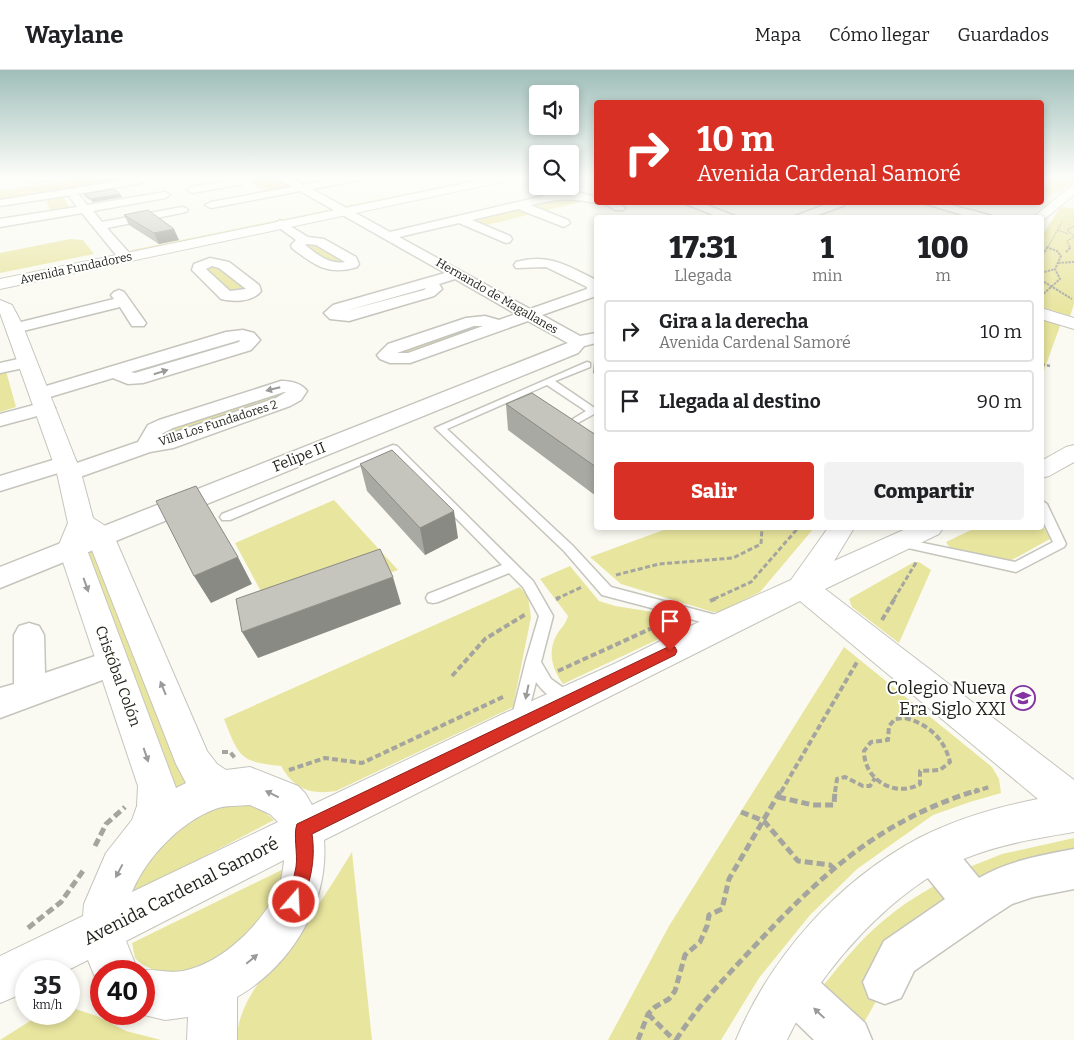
<!DOCTYPE html>
<html lang="es">
<head>
<meta charset="utf-8">
<style>
	body { margin:0; font-family:Bitter,serif; background:#f2f2f2; color:#202124; height:100vh; display:flex; flex-direction:column; font-size:19px; white-space:nowrap }
	* { box-sizing:border-box; margin:0 }
	p { font-size:16px; color:#757577 }
	.icon { flex:none; width:28px; height:28px; fill:none; stroke:currentColor; stroke-width:2; stroke-linecap:round; stroke-linejoin:round }
	.map { position:relative; flex:1; overflow:hidden }
	.details { position:absolute; left:594px; top:145px; width:450px; height:315px; display:flex; flex-direction:column; background:#fff; border-radius:5px; box-shadow:0 2px 8px #0003 }
	.details>* { flex:none }
	.hud { position:absolute; left:594px; top:30px; width:450px; height:105px; border-radius:5px; box-shadow:0 2px 8px #0003; background:#d93025; color:#fff; overflow:hidden }
	.fabs { position:absolute; left:529px; top:15px; display:grid; gap:10px }
	.fabs a { display:grid; place-items:center; width:50px; height:50px; border-radius:5px; background:#fff; box-shadow:0 2px 8px #0003; font-size:25px }
	.speed { position:absolute; left:15px; top:890px; display:flex; gap:10px; font-size:25px; font-weight:700; text-align:center }
	.speed>* { display:grid; place-content:center; width:65px; height:65px; border-radius:50%; background:#fff; box-shadow:0 2px 8px #0003; line-height:1 }
	.speed small { font-size:12px; font-weight:400 }
	.speed .limit { border:8px solid #d22; background:#fff; color:#111 }
	.pin { position:absolute; display:grid; place-items:center; width:42px; height:42px; color:#fff; margin:-51px -21px; border-radius:50% 50% 50% 0; rotate:-45deg; box-shadow:0 0 5px #0007 }
	.pin .icon { rotate:45deg }
	.me { position:absolute; width:55px; margin:-28px; rotate:19deg; stroke-linejoin:round; filter:drop-shadow(0 0 4px #0008) }
	.turn { display:flex; align-items:center; gap:18px; height:105px; padding:0 20px; font-size:22px }
	.turn .icon { width:65px; height:65px; stroke-width:2.5 }
	.turn b { display:block; font-size:35px; line-height:42px }
	.eta { display:flex; justify-content:space-evenly; align-items:center; height:85px; text-align:center }
	.eta b { font-size:30px; font-weight:800; line-height:35px }
	.button { display:flex; gap:10px; margin-top:auto; padding:10px 20px }
	.button a { flex:1; height:58px; border-radius:5px; background:#d93025; color:#fff; font-size:20px; font-weight:800; line-height:58px; text-align:center }
	.button a+a { background:#f2f2f2; color:#202124 }
	ul { padding:0; list-style:none }
	li { display:flex; align-items:center; gap:15px; height:62px; margin:0 10px 8px; padding:0 10px; border:2px solid #e0e0e0; border-radius:5px }
	li div { flex:1 }
	li b { display:block; font-size:19px }
	li em { font-style:normal }
	header { display:flex; align-items:center; gap:30px; box-sizing:border-box; height:70px; padding:0 25px; background:#fff; border-bottom:1px solid #e0e0e0 }
	header strong { font-size:24px }
	nav { display:flex; gap:28px; margin-inline-start:auto; font-size:18px }
	.map>svg:first-child { display:block }
	.green { fill:#e8e59e }
	.lines { fill:none; stroke-linecap:round; stroke-linejoin:round }
	.lane-casing { stroke:#c5c5bd; stroke-width:3 }
	.street-casing { stroke:#c5c5bd; stroke-width:3 }
	.secondary-casing { stroke:#c5c5bd; stroke-width:2 }
	.path-far5 { stroke:#a5a59f; stroke-width:1; stroke-dasharray:2 1; stroke-linecap:butt }
	.path-far4 { stroke:#a5a59f; stroke-width:2; stroke-dasharray:2.5 1; stroke-linecap:butt }
	.path-far3 { stroke:#a5a59f; stroke-width:2.5; stroke-dasharray:4 2; stroke-linecap:butt }
	.path-far2 { stroke:#a5a59f; stroke-width:3; stroke-dasharray:5 2.5; stroke-linecap:butt }
	.path-far1 { stroke:#a5a59f; stroke-width:4; stroke-dasharray:6 3; stroke-linecap:butt }
	.path { stroke:#a5a59f; stroke-width:5; stroke-dasharray:8 4; stroke-linecap:butt }
	.lane { fill:#fff; fill-rule:evenodd }
	.street { fill:#fff; fill-rule:evenodd }
	.secondary { fill:#fff; fill-rule:evenodd }
	.wall { fill:#a9a9a3 }
	.shaded-wall { fill:#8a8a84 }
	.building { fill:#c5c5bd; stroke:#8a8a84 }
	.oneway { fill:#9a9a99 }
	.route { fill:#d93025; stroke:#8d1f18 }
	.labels { text-anchor:middle; dominant-baseline:central; stroke-width:4; stroke-linejoin:round; paint-order:stroke }
	.far-street-label { font-size:12px; fill:#1f1f1c; stroke:#fffffe }
	.street-label { font-size:15px; fill:#1f1f1c; stroke:#fffffe }
	.near-poi-label { font-size:18px; fill:#1f1f1c; stroke:#fffffe; text-anchor:end }
	.near-street-label { font-size:18px; fill:#1f1f1c; stroke:#fffffe }
</style>
</head>
<body>
<header>
<strong>Waylane</strong>
<nav><a>Mapa</a><a>Cómo llegar</a><a>Guardados</a></nav>
</header>
<div class="map">
<svg width="1074" height="970" viewBox="0 0 1074 970">
	<rect width="100%" height="100%" fill="#fafaf2"/>
	<path class="green" d="M84 108H150L0 131V121Z
		M277 108 293 117 266 122 250 111Z
		M483 108H499L350 139 345 138V136Z
		M1049 108 1064 110 1067 108H1074V114L1052 125 1041 123Z
		M63 126 70 139 51 143 46 129Z
		M564 127 589 130 483 156 468 149Z
		M1064 137 1074 139V234L1070 246 1041 237V167L1060 138Z
		M333 139 337 140 130 183 132 180Z
		M70 169 83 170 94 184 0 203V183Z
		M313 171 342 190V192L329 194 302 173Z
		M215 194 245 220 230 224 203 197Z
		M1041 247 1061 253 1041 309Z
		M474 253 484 257 405 287 393 282Z
		M6 301 16 337 0 342V302Z
		M283 321 285 324 282 327 171 365 164 366 161 362 164 358Z
		M334 430 398 500 273 544 235 473Z
		M1041 454 1049 465 1050 469 1010 491 950 478 946 472 975 458H1041Z
		M669 458H814L760 522 720 542H713L621 514 590 487Z
		M91 477 190 714 179 726 85 480Z
		M914 492H919L931 500 899 573 852 537 849 529Z
		M570 496 599 531 615 536 653 542 668 551 678 560 563 614C553 600 547 583 556 566 560 559 566 554 568 546L540 509Z
		M520 517 528 527 531 547 513 637 336 721C310 725 294 719 281 696 240 692 239 687 224 649Z
		M844 577 992 697 999 709 1001 723 970 732 933 745 857 799 810 845 759 908 721 970H608L669 856Z
		M207 734C235 735 253 729 274 750L129 826 133 796Z
		M1074 768V783L977 811 967 798 1002 784Z
		M352 782 372 970H237C237 925 281 889 306 853 322 830 337 806 352 782Z
		M296 793 273 846 205 900 163 904 143 895 135 888 132 873Z
		M939 813 954 826 890 870 870 896 882 913 883 919 858 963 822 917C844 890 866 863 894 842 908 831 924 822 939 813Z
		M69 937 97 946 126 961 161 970H0L41 944H69Z"/>
	<g class="lines">
		<defs>
			<path id="lane" d="M587 292 590 293V297L555 311 596 339V343L576 354 573 355 568 352 586 341 547 315 447 359 572 475 611 517 727 548 729 552 727 556 722 558 687 548 693 562 690 577 685 579 680 577 678 573V556L663 541 602 525 564 481 435 358Z
				M393 375 397 376 533 511 553 546 541 592 551 609 572 624 575 629 572 634 567 636C554 631 544 623 536 612L525 655 519 657 513 655 511 650 526 590 539 546 523 517 509 503 438 532 433 533 428 532 426 528 428 524 502 495 391 382 230 450H222L220 447 222 444Z
				M1041 430 1047 434 1066 474 1064 477 1016 502 899 476 893 472 899 468 1015 492 1053 472 1041 447Z"/>
			<path id="street" d="M17 108H52C45 113 24 113 17 108Z
				M138 108H145L147 110 142 113 76 124 79 125 87 135 165 122 170 125 165 128 93 141 102 152 182 137 186 138 188 140 186 142 107 158 131 185 133 188 131 191H121L82 143 0 157V149L77 137 70 127 72 125 0 136V130Z
				M279 108H291L304 115 341 108H361L356 111 312 119 390 162 556 123 577 122 596 127V132H599L596 133C569 127 557 129 530 135L568 150 570 153 564 157 518 139 472 150 510 166 512 169 510 172 506 173 459 153 399 167 530 239 587 219V217L546 197 516 198 514 195 516 192C549 183 568 196 596 210V226L542 245 580 266 596 263V273L584 276 578 283 0 518V497L568 273 528 251 410 293H390L380 289 377 285 388 274 466 248 485 246 499 250 516 244 455 209 439 214 442 219 434 226 349 251 330 249 324 243 333 235 445 203 300 121 211 138 205 135 211 132 292 117ZM426 218 424 220 345 241ZM474 256H483L408 283H397Z
				M238 109 243 112 242 114 192 123 187 120 192 117Z
				M617 132 625 138 623 140H615L604 133Z
				M681 132H699L740 148H721Z
				M832 132 845 134 843 136 809 148H790Z
				M920 132H940L992 146 994 148H972Z
				M280 150 308 167 324 169 356 187 359 194 357 197C328 206 314 195 292 178L291 175 296 170 274 154ZM307 174 316 175 345 192C329 195 317 184 305 175Z
				M210 188 229 192 259 215 261 221C253 232 233 232 221 229L192 200 194 194ZM212 196 219 198 246 219 230 221 206 199Z
				M119 220 124 222 146 253 144 256H132L120 237 15 263 9 261 7 258 9 255 114 229 111 225 114 222Z
				M243 260 254 263 260 270 251 280 143 313 128 314 113 308 40 330 33 328 30 324 33 320 226 262ZM240 270 239 272 135 303 131 302Z
				M27 287 33 288 36 292 33 296 0 303V293Z
				M281 311C291 311 301 313 307 321L301 330 290 336 173 378 150 382 77 408 69 410 61 408 58 403 0 421V406L66 386 74 388 77 393 138 372 148 355 159 350ZM284 322H286L276 328 161 367 163 363 173 358Z
				M45 332 52 334 55 338 52 342 0 356V344Z
				M29 553 39 556 44 565 45 603 113 580 124 584 128 593 124 602 0 648V618L14 614V565L19 556Z
				M933 763 947 769 979 808C1008 791 1042 785 1074 779V819L1033 827 1012 834 989 849 914 901 901 928 885 934 869 928 863 912 884 871 945 829 919 797 913 783 919 769Z
				M791 894 807 900 865 953 872 970H814L775 932 769 916 775 900Z"/>
			<path id="secondary" d="M491 108H510L505 111 0 219V209Z
				M1074 116V125L1042 151 1041 148H1032L1070 117Z
				M0 230 12 235 22 254 81 403 93 448 110 459 114 466 207 681 217 694 226 700 250 697 298 716 305 723 312 735 505 643 616 593 715 544 791 510 828 458H854L834 491 908 458H943L939 464 825 519 1074 710V762C1038 768 1001 774 966 788 894 817 820 900 787 970H736C771 886 838 811 919 768 956 749 997 737 1038 729L800 531 324 770C329 834 292 895 237 927V970H187L188 947 165 950 140 944H144V901H101V918L99 917 88 890 66 901H26V922L0 933V886L83 846 84 834 106 783 132 750 137 736 138 716 58 477 68 453 57 403 0 243ZM88 470 176 694 186 713 176 718 86 477ZM250 735 270 744 278 752 132 822C146 788 180 752 215 739 225 735 239 736 250 735ZM284 790C283 801 281 814 276 824 258 857 222 893 183 901 169 904 147 897 138 901L126 871Z
				M1041 238 1074 248V259L1041 249Z
				M1074 375V392L1049 406 1041 408V391L1066 377Z"/>
		</defs>
		<use href="#lane" class="lane-casing"/>
		<use href="#street" class="street-casing"/>
		<use href="#secondary" class="secondary-casing"/>
		<path class="path-far5" d="M1074 156 1067 160 1074 166
			M1057 160 1069 164
			M1048 177 1062 152
			M1070 177 1067 171 1074 167"/>
		<path class="path-far4" d="M1066 182 1070 178 1069 176
			M1041 188 1048 176
			M1058 193 1074 192
			M1041 203 1055 199
			M1041 210 1072 229
			M1041 226 1060 209 1055 199 1061 186 1057 181 1046 177"/>
		<path class="path-far3" d="M1041 294 1050 296"/>
		<path class="path-far2" d="M616 505 659 494 733 488 761 474 762 458
			M556 529 582 517
			M714 529 751 512 798 458
			M894 529 917 491"/>
		<path class="path-far1" d="M556 529 559 528
			M710 531 717 528
			M882 550 895 528
			M558 601 661 554
			M452 606 485 569 526 544
			M905 648C928 654 944 668 950 692L940 700 920 701V714C895 728 864 710 864 681L871 672 888 670 889 656 895 649Z
			M222 682H230L235 688
			M289 700 325 688 362 693 505 626
			M781 722 857 592
			M835 722 837 709 845 707 863 716H870L875 708
			M974 722 989 717"/>
		<path class="path" d="M778 727 813 735H834L835 720
			M741 742 764 751 798 791 830 795 833 798
			M95 776 106 754 125 737
			M28 858 61 832 85 798
			M648 944 674 970
			M638 970 648 944 655 937 669 929 675 921 685 885 700 872 707 856 709 845 722 839 729 809 781 720
			M676 970C696 938 723 910 749 882 819 807 877 751 978 720"/>
		<use href="#lane" class="lane"/>
		<use href="#street" class="street"/>
		<use href="#secondary" class="secondary"/>
	</g>
	<path class="wall" d="M84 124H120L122 127 93 132 85 127Z
		M124 145 179 170 159 174 129 155Z
		M596 277V305L593 303 595 278Z
		M506 334 596 365V426L508 360Z
		M360 394 458 468 425 485 367 421Z"/>
	<path class="shaded-wall" d="M120 124 122 127 93 132 91 129Z
		M174 159 179 170 159 174 154 163Z
		M454 441 458 468 425 485 420 458Z
		M238 487 252 514 211 533 194 506Z
		M393 507 401 534 258 588 242 562Z"/>
	<path class="building" d="M114 119 120 124 91 129 84 124Z
		M148 140 174 159 154 163 124 145Z
		M532 323 596 365V397L506 334Z
		M392 380 454 441 420 458 360 394Z
		M196 416 238 487 194 506 156 431Z
		M380 479 393 507 242 562 236 529Z"/>
	<defs><path id="oneway-solid" d="M-6-.8H1V-3.2L6.5 0L1 3.2V.8H-6Z" transform="scale(1.25)"/></defs>
	<g class="oneway">
		<use href="#oneway-solid" transform="translate(161 302) rotate(-17)"/>
		<use href="#oneway-solid" transform="translate(273 319) rotate(166)"/>
		<use href="#oneway-solid" transform="translate(86 515) rotate(70)"/>
		<use href="#oneway-solid" transform="translate(163 618) rotate(-112)"/>
		<use href="#oneway-solid" transform="translate(527 622) rotate(102)"/>
		<use href="#oneway-solid" transform="translate(146 685) rotate(71)"/>
		<use href="#oneway-solid" transform="translate(272 724) rotate(-154)"/>
		<use href="#oneway-solid" transform="translate(119 801) rotate(118)"/>
		<use href="#oneway-solid" transform="translate(252 889) rotate(-40)"/>
		<use href="#oneway-solid" transform="translate(819 943) rotate(-137)"/>
	</g>
	<linearGradient id="sky" x2="0" y2="1"><stop stop-color="#a0bfba"/><stop offset="0.44" stop-color="#fdfdf9"/><stop offset="1" stop-color="#fdfdf9" stop-opacity="0"/></linearGradient>
	<rect width="1074" height="243" fill="url(#sky)"/>
	<path class="route" d="M670 576 675 577 677 581 675 585 312 764C316 790 310 814 300 838L294 841 288 838 285 832C289 821 294 809 296 797 298 784 293 764 297 754Z"/>
	<defs>
		<symbol id="school-ring" viewBox="-11 -11 22 22"><circle r="9.5" fill="#fffffe" stroke="#8633a2" stroke-width="1.5"/><path d="M0-5L7-2L0 1L-7-2ZM-4 1L0 2.5L4 1V4Q0 6-4 4Z" fill="#8633a2"/></symbol>
	</defs>
	<g fill-rule="evenodd">
		<use href="#school-ring" x="1009" y="614" width="28" height="28"/>
	</g>
	<g class="labels">
		<g class="far-street-label">
			<text transform="translate(76 198) rotate(-12)">Avenida Fundadores</text>
			<text transform="translate(497 226) rotate(30)">Hernando de Magallanes</text>
			<text transform="translate(218 353) rotate(-18)">Villa Los Fundadores 2</text>
		</g>
		<g class="street-label">
			<text transform="translate(299 387) rotate(-22)">Felipe II</text>
			<text transform="translate(118 606) rotate(70)">Cristóbal Colón</text>
		</g>
		<g class="near-poi-label">
			<text x="1006" y="618">Colegio Nueva<tspan x="1006" dy="21">Era Siglo XXI</tspan></text>
		</g>
		<g class="near-street-label">
			<text transform="translate(181 821) rotate(-27)">Avenida Cardenal Samoré</text>
		</g>
	</g>
</svg>
<div class="fabs">
<a><svg class="icon" aria-label="sound" viewBox="0 0 24 24"><path d="M4 9h4l5-4v14l-5-4H4zM17 9q2 3 0 6"/></svg></a>
<a><svg class="icon" aria-label="search" viewBox="0 0 24 24"><circle cx="10" cy="10" r="6"/><path d="M15 15l6 6"/></svg></a>
</div>
<div class="speed"><div>35<small>km/h</small></div><div class="limit">40</div></div>
<div class="pin" style="left:670px;top:581px;background:#d93025"><svg class="icon" aria-label="arrive" viewBox="0 0 24 24"><path d="M6 21V4h12l-3 4 3 4H6"/></svg></div>
<svg class="me" style="left:294px;top:832px" viewBox="-20 -20 40 40"><circle r="17" fill="#d93025" stroke="#fff" stroke-width="3"/><path d="M0-11L8 9 0 5-8 9z" fill="#fff"/></svg>
<div class="hud">
<div class="turn"><svg class="icon" aria-label="right" viewBox="0 0 24 24"><path d="M7 20v-9h11M14 6l5 5-5 5"/></svg><div><b>10 m</b>Avenida Cardenal Samoré</div></div>
</div>
<section class="details">
<div class="eta">
<div><b>17:31</b><p>Llegada</p></div>
<div><b>1</b><p>min</p></div>
<div><b>100</b><p>m</p></div>
</div>
<ul>
<li><svg class="icon" aria-label="right" viewBox="0 0 24 24"><path d="M7 20v-9h11M14 6l5 5-5 5"/></svg><div><b>Gira a la derecha</b><p>Avenida Cardenal Samoré</p></div><em>10 m</em></li>
<li><svg class="icon" aria-label="arrive" viewBox="0 0 24 24"><path d="M6 21V4h12l-3 4 3 4H6"/></svg><div><b>Llegada al destino</b></div><em>90 m</em></li>
</ul>
<div class="button"><a>Salir</a><a>Compartir</a></div>
</section>
</div>
</body>
</html>
